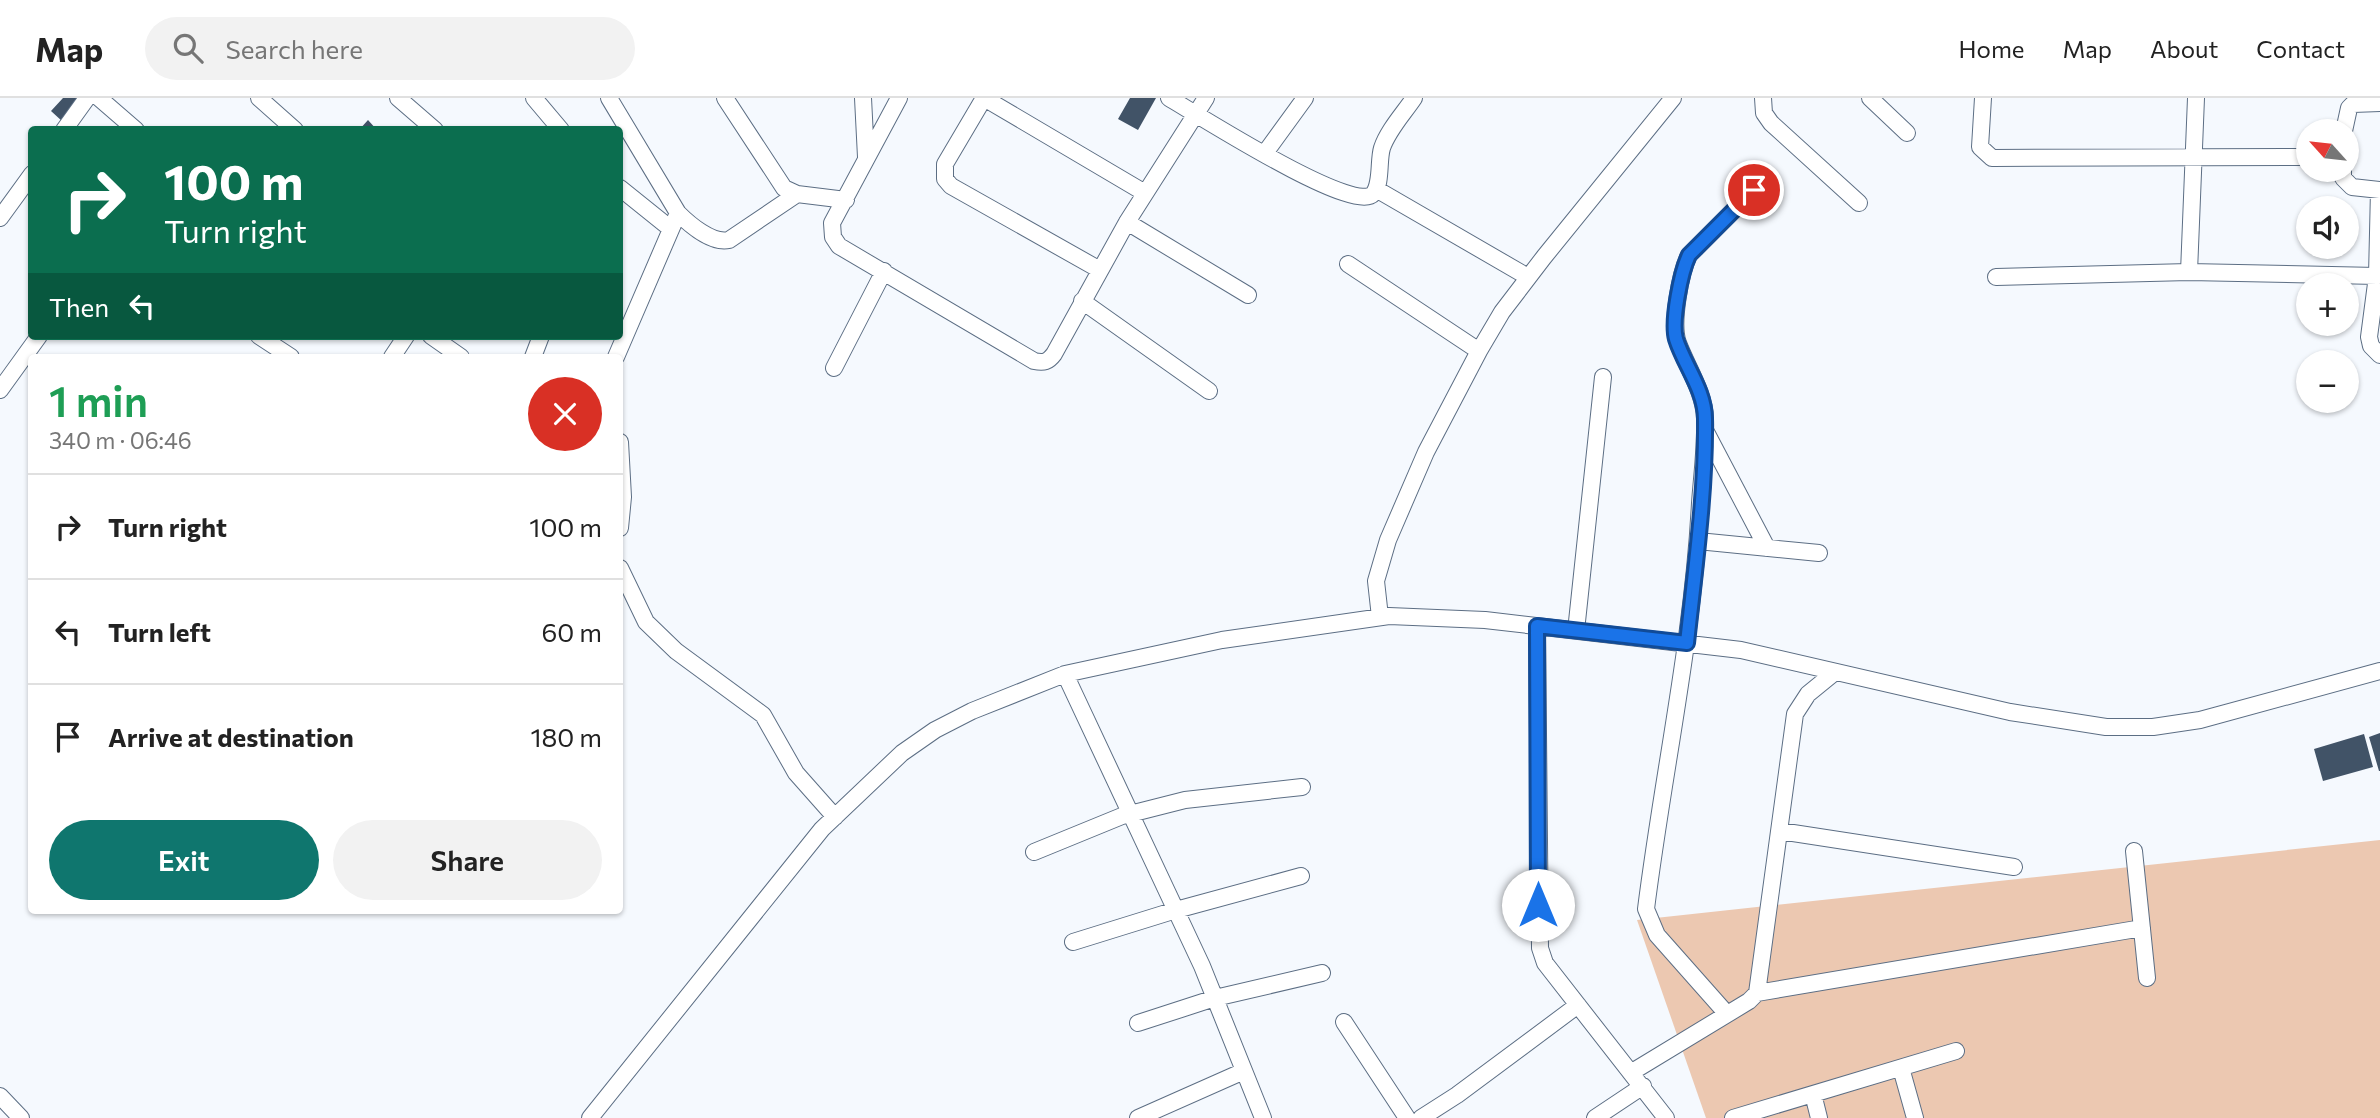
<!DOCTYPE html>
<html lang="en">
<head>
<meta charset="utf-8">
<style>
	body { margin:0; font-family:Commissioner,sans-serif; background:#f2f2f2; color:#222; height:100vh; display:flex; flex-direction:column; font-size:26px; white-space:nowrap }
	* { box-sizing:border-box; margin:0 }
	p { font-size:23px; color:#767676 }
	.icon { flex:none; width:38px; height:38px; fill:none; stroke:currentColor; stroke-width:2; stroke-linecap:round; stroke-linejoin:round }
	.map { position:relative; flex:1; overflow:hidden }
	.panel { position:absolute; left:28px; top:256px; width:595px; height:560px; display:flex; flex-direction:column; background:#fff; border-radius:7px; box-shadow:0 2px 5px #0004 }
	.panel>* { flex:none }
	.guide { position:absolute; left:28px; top:28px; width:595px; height:214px; border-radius:7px; box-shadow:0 2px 5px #0004; background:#0b6e4f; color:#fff; overflow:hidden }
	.needle { width:46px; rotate:297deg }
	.fabs { position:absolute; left:2296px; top:21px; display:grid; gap:14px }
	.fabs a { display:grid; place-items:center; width:63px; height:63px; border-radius:50%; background:#fff; box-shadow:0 2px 5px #0004; font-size:35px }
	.pin { position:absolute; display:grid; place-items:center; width:60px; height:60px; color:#fff; margin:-30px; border:4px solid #fff; border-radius:50%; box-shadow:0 2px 7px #0007 }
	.me { position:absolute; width:77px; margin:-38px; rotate:0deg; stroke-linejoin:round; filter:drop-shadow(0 0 5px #0008) }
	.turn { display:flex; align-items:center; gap:24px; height:147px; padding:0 21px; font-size:32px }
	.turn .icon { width:91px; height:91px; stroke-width:2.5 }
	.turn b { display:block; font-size:49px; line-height:60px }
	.then { display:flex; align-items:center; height:66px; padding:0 21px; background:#0003; gap:14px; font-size:26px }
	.round { display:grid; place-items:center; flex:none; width:74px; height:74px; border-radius:37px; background:#f2f2f2 }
	.head { display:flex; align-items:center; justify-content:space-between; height:119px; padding:0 21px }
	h1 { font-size:42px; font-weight:600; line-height:52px; color:#1e9e55 }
	.button { display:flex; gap:14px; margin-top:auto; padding:14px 21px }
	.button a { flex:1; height:80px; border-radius:42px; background:#0f766e; color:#fff; font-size:28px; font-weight:600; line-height:80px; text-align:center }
	.button a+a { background:#f2f2f2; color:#222 }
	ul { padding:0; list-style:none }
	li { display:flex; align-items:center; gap:21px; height:105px; padding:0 21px; border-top:2px solid #e0e0e0 }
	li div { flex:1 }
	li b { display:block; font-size:26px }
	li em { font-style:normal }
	header { display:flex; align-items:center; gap:42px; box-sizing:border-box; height:98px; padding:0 35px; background:#fff; border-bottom:2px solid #e0e0e0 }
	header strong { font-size:33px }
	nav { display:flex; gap:38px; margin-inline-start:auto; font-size:24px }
	.search { width:490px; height:63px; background:#f2f2f2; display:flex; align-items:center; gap:18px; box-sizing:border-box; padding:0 24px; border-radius:38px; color:#767676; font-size:26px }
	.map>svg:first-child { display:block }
	.green { fill:#ecc8b1 }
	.building { fill:#415367 }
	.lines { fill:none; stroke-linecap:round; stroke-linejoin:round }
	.minor-casing { stroke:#5c6e84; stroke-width:18 }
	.minor { stroke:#fff; stroke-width:16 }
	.route-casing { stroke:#114b97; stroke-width:18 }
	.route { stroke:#1a73e8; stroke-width:12 }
</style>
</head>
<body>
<header>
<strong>Map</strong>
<div class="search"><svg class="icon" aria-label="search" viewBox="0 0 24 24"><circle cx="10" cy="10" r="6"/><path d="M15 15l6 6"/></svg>Search here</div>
<nav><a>Home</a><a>Map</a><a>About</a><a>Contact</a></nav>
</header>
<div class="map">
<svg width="2380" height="1020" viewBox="0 0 2380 1020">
	<rect width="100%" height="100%" fill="#f5f9fe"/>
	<path class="green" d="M2380 742V1020H1706L1637 822Z"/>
	<path class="building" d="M63 0H85L63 24 51 13Z
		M1130 0H1156L1138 32 1118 21Z
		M368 22 377 32H359Z
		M2380 635V673H2379L2369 639Z
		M2364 636 2373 669 2323 683 2314 651Z"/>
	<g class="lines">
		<defs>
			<path id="minor" d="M99 0 136 32
				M259 0 295 32
				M398 0 435 32
				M534 0 561 32
				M609 0 678 115C689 126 712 146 729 142L797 96
				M725 0 784 90 797 96 846 102
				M863 0 866 59
				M899 0 832 125 833 139 839 148 1034 263C1044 265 1048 264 1054 256L1127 124 1206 0
				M984 0 945 66V81L951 88 1100 172
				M984 0 1145 95
				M1169 0C1195 15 1354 117 1373 96 1382 86 1378 63 1382 50 1388 32 1404 15 1414 0
				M1763 0 1764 15 1771 25 1859 105
				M1870 0 1907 35
				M1983 0 1980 49 1992 60 2308 59
				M64 32 87 0
				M2344 33 2349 10 2353 6 2380 5
				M1265 55 1305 0
				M2343 72V80L2352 89 2380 92
				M620 90 671 131
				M1376 91 1528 179
				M2379 92 2377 178 2369 239 2371 248 2380 257
				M0 120 32 76
				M1127 124 1248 197
				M1348 166 1479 253
				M2189 174 2196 0
				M1996 179 2189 174 2377 178
				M1082 203 1209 293
				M259 238 291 259
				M431 238 461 259
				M392 259 406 238
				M533 259 541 238
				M616 259 678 115
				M834 270 884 173
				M0 292 39 238
				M1706 334 1767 450
				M620 344 623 399 620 430
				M1698 443 1819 455
				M620 470 646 524 676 553 763 617 796 675 835 719
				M1380 519 1376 483 1388 442 1426 354 1479 253 1502 214 1544 159 1673 0
				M1537 528 1540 850 1545 865 1666 1020
				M1576 533 1603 279
				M1065 576 1202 868 1263 1020
				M1780 733 2014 769
				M2134 753 2147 880
				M1034 754 1122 718 1185 702 1302 689
				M1073 844 1176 812 1301 778
				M1757 895 2142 830
				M1727 916 1657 837 1646 811C1663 675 1693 542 1700 405 1702 377 1706 348 1705 320 1704 294 1687 269 1678 245 1671 226 1680 175 1689 157L1754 92
				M1344 924 1407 1020
				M1138 925 1215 900 1322 875
				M1901 970 1915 1020
				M1632 974 1749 903 1757 895 1795 616 1808 596 1835 574
				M1813 996 1819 1020
				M0 998 21 1020
				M590 1020 822 731 902 655 935 632 972 613 1065 576 1222 542 1389 518 1485 522 1741 552 2010 614 2106 629H2153L2200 622 2380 573
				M1138 1020 1244 973
				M1421 1020 1457 997 1578 907
				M1595 1020 1643 988
				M1733 1020 1956 953"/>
		</defs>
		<use href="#minor" class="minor-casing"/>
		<use href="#minor" class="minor"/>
	</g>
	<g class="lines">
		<defs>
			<path id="route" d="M1538 807 1537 528 1687 545C1695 471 1706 395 1705 321 1705 292 1684 267 1676 241 1671 223 1681 174 1689 157L1754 92"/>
		</defs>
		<use href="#route" class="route-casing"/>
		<use href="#route" class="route"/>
	</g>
</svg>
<div class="fabs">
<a><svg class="needle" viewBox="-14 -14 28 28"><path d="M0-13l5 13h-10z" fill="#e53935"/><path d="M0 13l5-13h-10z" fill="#767676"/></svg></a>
<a><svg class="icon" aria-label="sound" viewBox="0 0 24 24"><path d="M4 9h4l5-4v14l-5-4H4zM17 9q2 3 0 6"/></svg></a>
<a>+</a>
<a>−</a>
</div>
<div class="pin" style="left:1754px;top:92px;background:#d93025"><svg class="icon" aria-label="arrive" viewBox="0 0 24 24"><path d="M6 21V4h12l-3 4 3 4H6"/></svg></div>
<svg class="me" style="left:1538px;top:807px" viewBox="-20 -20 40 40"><circle r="19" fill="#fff"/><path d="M0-13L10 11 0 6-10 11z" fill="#1a73e8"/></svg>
<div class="guide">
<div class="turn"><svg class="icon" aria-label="right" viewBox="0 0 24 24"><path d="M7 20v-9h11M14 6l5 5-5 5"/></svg><div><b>100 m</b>Turn right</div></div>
<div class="then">Then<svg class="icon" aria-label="left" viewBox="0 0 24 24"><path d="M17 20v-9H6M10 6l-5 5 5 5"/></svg></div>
</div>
<section class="panel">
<div class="head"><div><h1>1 min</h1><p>340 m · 06:46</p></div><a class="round" style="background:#d93025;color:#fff"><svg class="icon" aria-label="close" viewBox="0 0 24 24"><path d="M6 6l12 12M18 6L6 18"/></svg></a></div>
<ul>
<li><svg class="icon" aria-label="right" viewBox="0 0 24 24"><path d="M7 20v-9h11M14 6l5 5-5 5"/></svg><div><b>Turn right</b></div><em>100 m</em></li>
<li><svg class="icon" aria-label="left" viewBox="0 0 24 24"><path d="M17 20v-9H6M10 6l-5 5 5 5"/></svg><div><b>Turn left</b></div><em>60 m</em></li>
<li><svg class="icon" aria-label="arrive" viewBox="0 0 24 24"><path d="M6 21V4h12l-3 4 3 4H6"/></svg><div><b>Arrive at destination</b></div><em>180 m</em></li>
</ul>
<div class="button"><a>Exit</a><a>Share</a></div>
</section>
</div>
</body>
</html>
